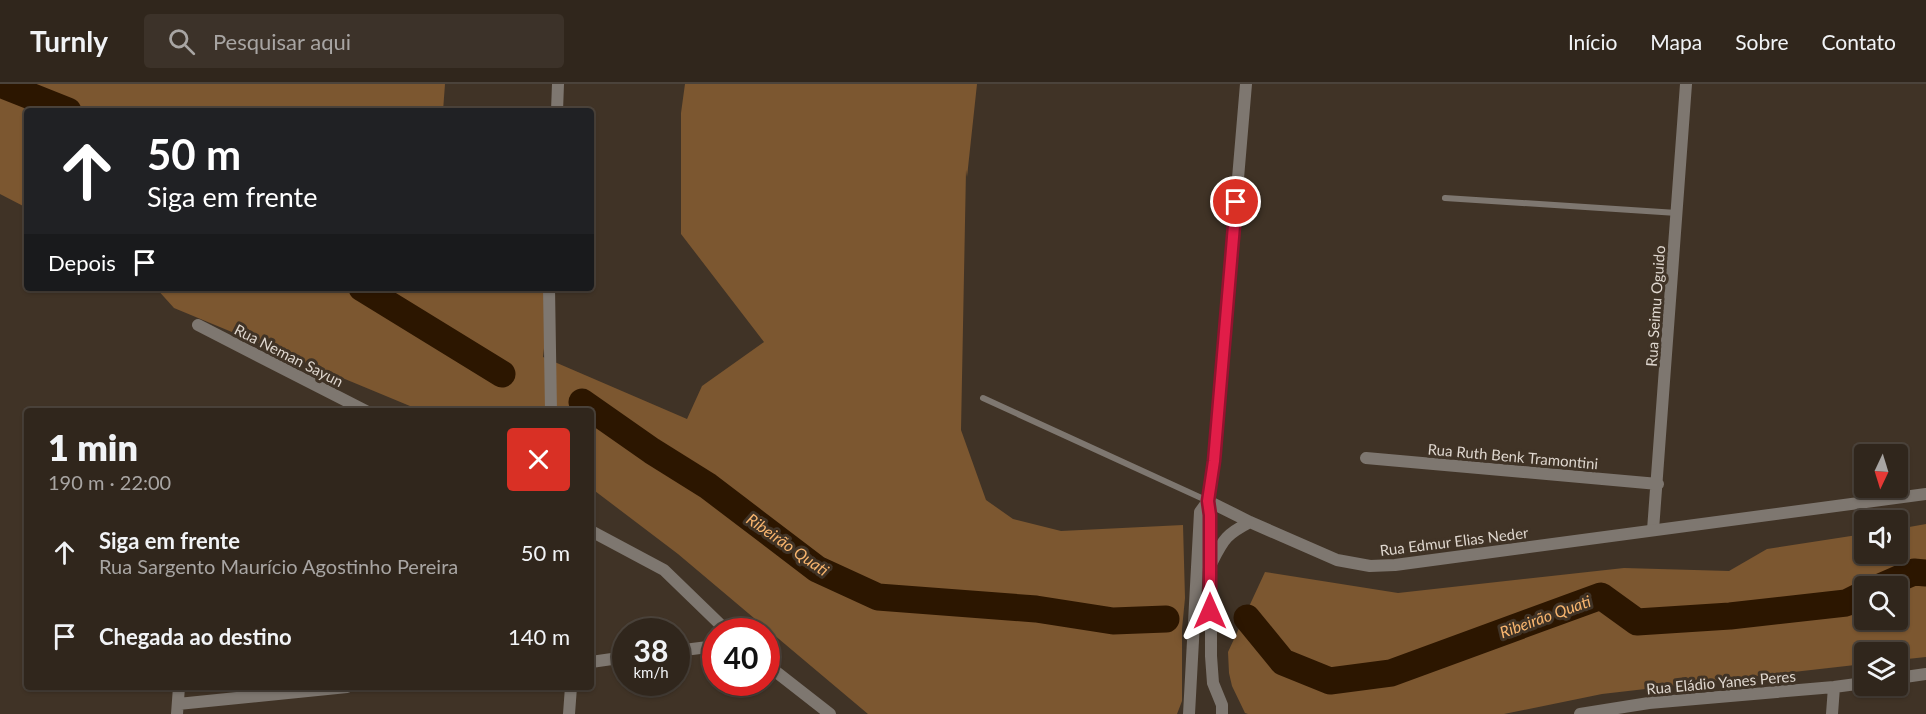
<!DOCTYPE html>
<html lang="pt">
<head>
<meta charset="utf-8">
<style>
	body { margin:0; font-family:Lato,sans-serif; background:#3c3229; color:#f1f3f6; height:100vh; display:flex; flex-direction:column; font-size:22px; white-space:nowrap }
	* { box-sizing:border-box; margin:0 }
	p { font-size:20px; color:#a8a5a3 }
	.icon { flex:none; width:33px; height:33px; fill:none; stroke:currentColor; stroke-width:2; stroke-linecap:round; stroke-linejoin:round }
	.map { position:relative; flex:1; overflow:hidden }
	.sheet { position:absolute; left:24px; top:324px; width:570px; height:282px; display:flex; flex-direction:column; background:#30261c; border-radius:6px; box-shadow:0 2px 4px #0004,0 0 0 2px #4b433b }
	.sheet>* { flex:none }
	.banner { position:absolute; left:24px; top:24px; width:570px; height:183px; border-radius:6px; box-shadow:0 2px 4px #0004,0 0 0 2px #4b433b; background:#202124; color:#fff; overflow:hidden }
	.needle { width:39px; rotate:184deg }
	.fabs { position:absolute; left:1854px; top:360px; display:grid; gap:12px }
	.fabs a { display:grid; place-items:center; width:54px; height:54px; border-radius:6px; background:#30261c; box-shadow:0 2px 4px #0004,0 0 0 2px #4b433b; font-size:30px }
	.speed { position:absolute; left:612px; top:534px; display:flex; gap:12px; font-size:30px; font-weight:700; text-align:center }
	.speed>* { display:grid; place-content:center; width:78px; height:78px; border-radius:50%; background:#30261c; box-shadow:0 2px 4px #0004,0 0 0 2px #4b433b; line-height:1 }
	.speed small { font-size:15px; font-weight:400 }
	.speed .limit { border:9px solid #d22; background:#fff; color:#111 }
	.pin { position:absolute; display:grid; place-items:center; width:51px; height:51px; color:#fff; margin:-26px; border:3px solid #fff; border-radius:50%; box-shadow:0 2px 6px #0007 }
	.me { position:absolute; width:66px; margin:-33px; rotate:0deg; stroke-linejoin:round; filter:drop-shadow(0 0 4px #0008) }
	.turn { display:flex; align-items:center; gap:21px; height:126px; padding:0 24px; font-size:27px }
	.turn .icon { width:78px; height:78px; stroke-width:2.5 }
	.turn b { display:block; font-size:42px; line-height:51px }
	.then { display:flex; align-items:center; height:57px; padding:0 24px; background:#0003; gap:12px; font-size:22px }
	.round { display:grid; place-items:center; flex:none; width:63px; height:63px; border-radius:6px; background:#3c3229 }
	.head { display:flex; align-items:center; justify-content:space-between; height:102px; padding:0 24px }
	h1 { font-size:36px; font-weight:800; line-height:45px }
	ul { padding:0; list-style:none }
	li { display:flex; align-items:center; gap:18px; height:84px; padding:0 24px }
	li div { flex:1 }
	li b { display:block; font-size:22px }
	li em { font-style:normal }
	header { display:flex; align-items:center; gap:36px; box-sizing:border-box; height:84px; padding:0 30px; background:#30261c; border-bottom:2px solid #4b433b }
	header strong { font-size:28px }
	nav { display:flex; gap:33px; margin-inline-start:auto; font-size:21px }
	.search { width:420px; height:54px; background:#3c3229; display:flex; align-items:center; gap:15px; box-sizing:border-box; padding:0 21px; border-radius:6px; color:#a8a5a3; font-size:22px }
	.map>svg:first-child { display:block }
	.green { fill:#7c5730; fill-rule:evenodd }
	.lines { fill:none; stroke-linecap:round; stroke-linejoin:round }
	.river { stroke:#2c1600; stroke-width:27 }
	.service { stroke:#7e7770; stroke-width:6 }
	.minor { stroke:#7e7770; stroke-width:12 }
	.tertiary { stroke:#7e7770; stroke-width:12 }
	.route-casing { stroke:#92132f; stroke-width:15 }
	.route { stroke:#e11d48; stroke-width:10 }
	.labels { text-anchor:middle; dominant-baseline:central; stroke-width:6; stroke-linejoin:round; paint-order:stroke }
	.street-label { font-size:15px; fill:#dfd7cf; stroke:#403326 }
	.water-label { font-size:16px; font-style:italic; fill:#f8b56e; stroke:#403326 }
</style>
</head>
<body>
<header>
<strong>Turnly</strong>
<div class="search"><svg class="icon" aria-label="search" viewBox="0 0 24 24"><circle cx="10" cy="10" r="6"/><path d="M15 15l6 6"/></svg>Pesquisar aqui</div>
<nav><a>Início</a><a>Mapa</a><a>Sobre</a><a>Contato</a></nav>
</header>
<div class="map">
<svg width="1926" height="630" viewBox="0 0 1926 630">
	<rect width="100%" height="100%" fill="#403326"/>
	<path class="green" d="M0 0H445L443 27H27V124L0 110Z
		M685 0H977L967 93 966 86 961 346 986 416 1013 435 1061 447 1183 441 1185 514 1182 545V617L1177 630H868L678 470 591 404V327H422L174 224 156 204H551L543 273 687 335 702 302 764 258 681 150V29Z
		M1926 440V573L1898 576V568H1864V580L1602 610 1504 630H1248L1245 629 1232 602 1229 589 1228 568 1265 488 1398 509 1624 484 1729 487 1767 465 1864 450V470H1898V445ZM1864 502H1898V536H1864Z"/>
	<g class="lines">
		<path class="river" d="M0 0 68 27
			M362 204 502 290
			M582 318 652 367 708 402 817 485 878 513 1036 525 1113 537 1166 535
			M1882 502 1914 488 1926 489
			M1247 534 1283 578 1330 597 1391 589 1601 512 1637 538 1730 532 1846 519 1864 510"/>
		<path class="service" d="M1445 114 1677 129
			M983 314 1208 417"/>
		<path class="minor" d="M557 27 558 0
			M549 204 551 327
			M198 241 366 327
			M1366 374 1658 400
			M1208 417 1214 377 1246 0
			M1653 446 1686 0
			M591 447 664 486 728 548
			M676 567 716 562
			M591 578 626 573
			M766 580 830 630
			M1898 594 1926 590
			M178 620 347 603
			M177 630 179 603
			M569 630 571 603
			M1580 630 1649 619 1834 603 1864 599
			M1832 630 1834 603"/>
		<path class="tertiary" d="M1208 417 1250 438 1337 476 1370 482 1395 481 1926 410
			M1208 417 1211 431V572L1213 599 1222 621V630
			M1212 478C1224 454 1227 450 1250 438
			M1189 630 1200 428 1208 417"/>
	</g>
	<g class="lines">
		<defs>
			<path id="route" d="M1210 527V431L1208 417 1214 377 1236 118"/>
		</defs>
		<use href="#route" class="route-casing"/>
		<use href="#route" class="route"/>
	</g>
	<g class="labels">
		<g class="street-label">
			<text transform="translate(1655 222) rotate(-86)">Rua Seimu Oguido</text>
			<text transform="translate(289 271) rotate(27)">Rua Neman Sayun</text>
			<text transform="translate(1513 372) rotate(5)">Rua Ruth Benk Tramontini</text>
			<text transform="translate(1454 457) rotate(-7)">Rua Edmur Elias Neder</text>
			<text transform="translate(1721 598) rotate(-5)">Rua Eládio Yanes Peres</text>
		</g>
		<g class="water-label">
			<text transform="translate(788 460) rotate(35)">Ribeirão Quati</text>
			<text transform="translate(1545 532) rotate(-20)">Ribeirão Quati</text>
		</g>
	</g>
</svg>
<div class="fabs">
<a><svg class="needle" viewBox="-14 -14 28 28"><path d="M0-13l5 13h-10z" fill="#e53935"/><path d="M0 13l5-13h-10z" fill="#a8a5a3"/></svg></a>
<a><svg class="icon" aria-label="sound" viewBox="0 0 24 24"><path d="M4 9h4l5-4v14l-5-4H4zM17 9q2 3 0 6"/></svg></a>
<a><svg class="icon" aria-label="search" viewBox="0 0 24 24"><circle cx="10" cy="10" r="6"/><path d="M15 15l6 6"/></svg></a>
<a><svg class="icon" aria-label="layers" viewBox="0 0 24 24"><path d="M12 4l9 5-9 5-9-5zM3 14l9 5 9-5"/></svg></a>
</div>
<div class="speed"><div>38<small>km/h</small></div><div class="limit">40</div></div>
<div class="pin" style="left:1236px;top:118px;background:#d93025"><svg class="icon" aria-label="arrive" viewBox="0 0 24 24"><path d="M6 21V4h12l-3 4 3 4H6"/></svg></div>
<svg class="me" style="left:1210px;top:527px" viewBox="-20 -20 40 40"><path d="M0-17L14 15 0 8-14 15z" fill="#e11d48" stroke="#fff" stroke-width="4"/></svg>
<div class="banner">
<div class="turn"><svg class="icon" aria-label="ahead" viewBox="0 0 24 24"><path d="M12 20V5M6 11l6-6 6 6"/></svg><div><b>50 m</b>Siga em frente</div></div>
<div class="then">Depois<svg class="icon" aria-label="arrive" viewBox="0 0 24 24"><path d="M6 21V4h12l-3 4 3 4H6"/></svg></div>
</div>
<section class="sheet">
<div class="head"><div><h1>1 min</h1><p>190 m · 22:00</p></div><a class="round" style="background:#d93025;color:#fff"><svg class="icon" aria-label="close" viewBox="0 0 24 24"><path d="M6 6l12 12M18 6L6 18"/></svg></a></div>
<ul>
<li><svg class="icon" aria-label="ahead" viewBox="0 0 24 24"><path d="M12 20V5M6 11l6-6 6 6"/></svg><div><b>Siga em frente</b><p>Rua Sargento Maurício Agostinho Pereira</p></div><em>50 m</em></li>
<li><svg class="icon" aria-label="arrive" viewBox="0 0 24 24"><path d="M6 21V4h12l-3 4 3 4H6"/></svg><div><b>Chegada ao destino</b></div><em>140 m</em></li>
</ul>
</section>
</div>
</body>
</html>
